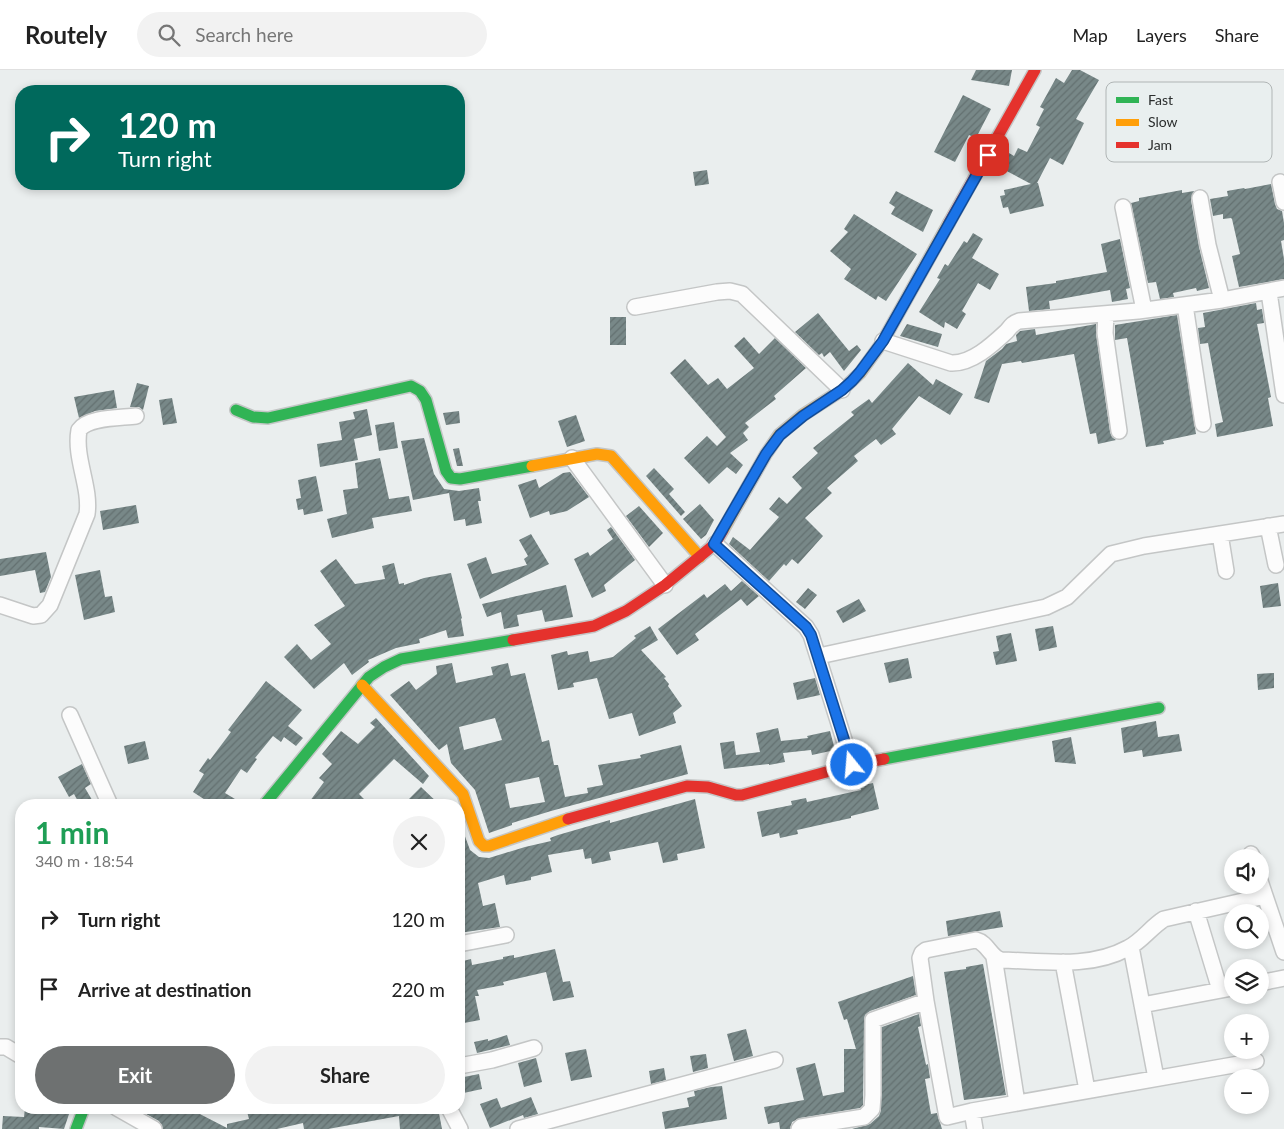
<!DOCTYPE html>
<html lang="en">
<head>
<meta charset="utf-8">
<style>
	body { margin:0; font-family:Lato,sans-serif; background:#f2f2f2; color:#222; height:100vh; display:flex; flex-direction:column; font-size:19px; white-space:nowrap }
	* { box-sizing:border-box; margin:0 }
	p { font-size:16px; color:#767676 }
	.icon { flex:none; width:28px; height:28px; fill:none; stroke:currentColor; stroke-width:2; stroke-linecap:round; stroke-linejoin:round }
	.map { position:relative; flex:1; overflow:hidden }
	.panel { position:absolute; left:15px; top:729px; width:450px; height:315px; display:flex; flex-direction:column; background:#fff; border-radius:20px; box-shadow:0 2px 8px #0003 }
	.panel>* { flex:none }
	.banner { position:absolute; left:15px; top:15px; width:450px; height:105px; border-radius:20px; box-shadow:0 2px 8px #0003; background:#00695c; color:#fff; overflow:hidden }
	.buttons { position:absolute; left:1224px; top:779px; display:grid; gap:10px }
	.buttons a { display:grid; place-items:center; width:45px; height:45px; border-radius:50%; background:#fff; box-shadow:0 2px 8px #0003; font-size:25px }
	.pin { position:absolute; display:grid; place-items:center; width:42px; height:42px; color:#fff; margin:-21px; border-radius:10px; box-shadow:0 2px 8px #0006 }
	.me { position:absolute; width:55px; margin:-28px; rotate:343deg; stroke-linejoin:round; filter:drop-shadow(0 0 4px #0008) }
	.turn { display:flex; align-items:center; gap:18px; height:105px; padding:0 20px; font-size:22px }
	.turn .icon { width:65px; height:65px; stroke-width:2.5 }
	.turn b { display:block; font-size:35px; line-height:42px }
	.round { display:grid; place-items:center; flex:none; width:52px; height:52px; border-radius:26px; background:#f2f2f2 }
	.summary { display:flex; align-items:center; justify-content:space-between; height:85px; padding:0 20px }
	h1 { font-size:30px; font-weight:700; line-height:38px; color:#1e9e55 }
	.button { display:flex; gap:10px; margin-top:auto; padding:10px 20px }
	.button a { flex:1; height:58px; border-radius:30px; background:#6e7171; color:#fff; font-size:20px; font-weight:700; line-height:58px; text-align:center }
	.button a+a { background:#f2f2f2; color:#222 }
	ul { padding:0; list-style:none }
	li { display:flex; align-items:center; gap:15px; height:70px; padding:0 20px }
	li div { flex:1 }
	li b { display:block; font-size:19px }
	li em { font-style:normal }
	header { display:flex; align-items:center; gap:30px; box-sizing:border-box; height:70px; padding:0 25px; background:#fff; border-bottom:1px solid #e0e0e0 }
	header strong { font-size:24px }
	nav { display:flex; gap:28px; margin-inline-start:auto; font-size:18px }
	.search { width:350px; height:45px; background:#f2f2f2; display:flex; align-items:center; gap:12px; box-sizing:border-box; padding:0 18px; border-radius:28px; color:#767676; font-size:19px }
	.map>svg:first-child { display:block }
	.building { fill:url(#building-hatch); fill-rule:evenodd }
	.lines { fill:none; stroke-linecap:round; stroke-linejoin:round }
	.street-casing { stroke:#c4c6c6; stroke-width:18 }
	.fast-casing { stroke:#c4c6c6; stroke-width:14 }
	.slow-casing { stroke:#c4c6c6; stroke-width:14 }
	.jam-casing { stroke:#c4c6c6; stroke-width:14 }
	.street { stroke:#fcfcfc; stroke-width:15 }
	.fast { stroke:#30b455; stroke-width:11 }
	.slow { stroke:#ff9f0a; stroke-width:11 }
	.jam { stroke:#e5322d; stroke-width:11 }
	.route-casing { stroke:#114b97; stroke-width:12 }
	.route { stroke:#1a73e8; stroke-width:9 }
	.key { fill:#e9efef; stroke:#b0b5b5; stroke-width:1 }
	.key-label { font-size:14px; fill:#2b2e2e }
</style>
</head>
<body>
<header>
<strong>Routely</strong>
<div class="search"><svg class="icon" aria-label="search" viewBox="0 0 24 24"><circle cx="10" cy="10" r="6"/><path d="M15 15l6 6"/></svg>Search here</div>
<nav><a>Map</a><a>Layers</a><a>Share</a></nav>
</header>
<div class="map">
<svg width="1284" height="1059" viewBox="0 0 1284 1059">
	<defs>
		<pattern id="building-hatch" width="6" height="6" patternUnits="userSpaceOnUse" patternTransform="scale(1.25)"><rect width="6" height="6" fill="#788888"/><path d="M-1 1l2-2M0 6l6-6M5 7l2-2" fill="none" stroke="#637070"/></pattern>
	</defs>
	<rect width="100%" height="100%" fill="#eaeeee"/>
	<path class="building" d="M976 0H1012L1009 16 971 10Z
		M1072 0H1080L1099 10 1076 49 1084 53 1063 95 1050 88 1037 113H1038L1044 136 1010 144 1008 137 1003 138 1000 126 1005 125 1004 120 1031 114 1001 98 1009 83 1014 86 1018 78 1027 82 1040 57 1036 55 1044 39 1040 37 1056 8 1064 13Z
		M963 25 991 39 976 68 969 65 955 92 934 82Z
		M707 100 709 114 695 116 693 102Z
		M1271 114 1275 134 1277 139 1282 141 1284 153V170L1281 171 1284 189V209L1239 217 1232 186 1240 184 1232 149 1231 148 1223 149V144L1213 146 1210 129 1228 126 1227 121 1244 118 1245 119Z
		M1182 120V123L1194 121 1191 130 1199 177 1209 218 1197 221 1196 218 1173 223 1174 227 1160 229 1156 212 1148 213 1131 133 1139 131V128Z
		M896 121 933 140 923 162 891 144 895 137 889 133Z
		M854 144 917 184 886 231 878 226 876 230 844 209 851 199 830 181 848 162 844 159Z
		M973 163 983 169 972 188 999 204 990 220 978 213 962 241 966 244 957 259 945 252 944 258 919 242 940 209 937 208 945 194 948 196 964 171 967 173Z
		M1120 169 1130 218 1126 219 1128 229 1112 232 1110 220 1049 231 1050 239 1029 241 1026 217 1056 213V211L1107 202 1101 174Z
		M1256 233 1257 240 1262 239 1264 253 1257 254 1271 327 1268 328 1273 356 1217 367 1215 354 1223 352 1220 338 1208 273 1200 274 1198 258 1205 257 1203 243Z
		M818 243 849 281 857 275 861 280 844 301 830 282 824 287 822 283 819 285 795 262Z
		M1177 245 1196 364 1163 371 1164 374 1146 377 1127 268 1115 270V255Z
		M610 247H626V275H610Z
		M907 254 942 264 938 277 900 266Z
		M1096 254V264L1110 362 1112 367 1116 370 1098 374 1096 363 1090 364 1074 284 1022 293 1021 291 1002 294 989 333 974 328 986 291 1002 279 1006 274 1017 271 1016 265 1020 261 1035 259 1036 265Z
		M744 267 759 284 775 268 806 298 774 326 776 329 745 353 749 357 743 363 748 370 730 383 743 395 736 404 727 397 709 414 684 388 707 366 717 376 726 367 670 303 685 289 708 315 718 308 727 319 754 298 734 276Z
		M908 293 933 315 936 309 963 324 950 345 919 326 892 359 896 364 881 375 876 369 854 386 858 391 827 418 832 423 805 448 823 466 798 494 792 489 786 496 784 494 769 511 729 474 733 467 750 480 779 447 769 439 779 427 787 434 802 418 792 407 818 383 813 378 854 345 851 342 869 329 872 333Z
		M137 313 149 316 143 340 139 337H130Z
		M114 320 117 338 95 341 79 348 74 327Z
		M172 328 177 353 163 355 159 330Z
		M367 339 372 365 354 369 358 390 320 397 317 374 342 370 339 352 355 349 353 342Z
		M459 341 460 353 446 355 443 343Z
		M576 345 585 371 567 377 558 351Z
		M394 352 398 378 379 381 375 355Z
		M424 368 434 404 444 419 459 421 479 418 481 431H478L482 453 466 456 465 449 454 451 449 423 413 430 401 371Z
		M459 378 463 396H457L453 379Z
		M380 388 389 429 409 426 412 441 372 448 374 458 332 468 327 449 347 444 343 420 358 418 355 393Z
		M654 398 674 419 669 424 685 442 681 446 646 406Z
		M570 402 589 427 567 441 550 445 549 441 530 448 518 415 536 409 539 418 563 403Z
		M316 406 323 441 304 445 303 439 298 440 296 429 301 428 298 410Z
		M700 434 714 450 706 465 701 469 683 449Z
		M136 435 139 453 103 460 100 441Z
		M639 436 663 463 649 477 626 446Z
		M611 457 635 490 604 515 606 521 592 528 574 489 588 482 590 486 613 469 607 460Z
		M531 464 549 494 480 529 467 494 486 487 492 504 527 495 524 489 528 486 519 470Z
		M46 482 51 507 45 522 40 523 35 500 0 506V489Z
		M336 489 355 514 385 509 382 496 394 493 399 514 404 513V515L424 508 451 503 462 548 461 549 464 566 448 568 446 560 419 569 420 573 396 578 368 590 369 592 352 605 344 593 314 619 284 587 297 574 311 590 331 574 314 555 345 536 320 501Z
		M100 500 105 527 112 526 115 542 84 550 75 505Z
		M742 511 759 526 747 536 741 529 695 564 699 570 677 585 658 559 704 524 707 528 725 514 731 521Z
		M1278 513 1281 536 1263 538 1260 516Z
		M566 515 573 547 545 552 542 540 517 545 519 556 504 559 501 542 487 547 482 534Z
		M808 518 817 525 805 539 796 532Z
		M859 529 866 541 843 553 836 541Z
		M650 556 658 570 641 580 666 607 664 608 669 614 668 616 682 636 673 643 676 653 639 666 632 643 609 649 597 608 573 613 574 617 558 620 551 585 567 581 568 585 588 581 590 592 613 587 636 568 634 566Z
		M1053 556 1057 577 1039 581 1035 559Z
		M1011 563 1017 591 996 595 993 582 999 581 996 566Z
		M908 588 912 608 889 613 884 593Z
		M452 593 456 613 493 605 491 597 508 593 511 606 525 603 542 672 549 670 554 695H558L565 727 588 723 587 718 603 715 598 695 641 688 640 685 681 675 688 704 551 741 512 753V755L489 763 475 720 451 693 447 674 439 680 390 625 409 611 416 620 437 604 436 596ZM495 648 502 670 464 680 459 657ZM539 707 545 732 510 738 505 714Z
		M1274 603V618L1258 620 1257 604Z
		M815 608 820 625 797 630 793 613Z
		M266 611 302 640 288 656 303 668 296 676 284 667 281 672 273 666 255 688 257 689 247 703 241 699 225 723 245 735H213L193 722 204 704 199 701 208 688 210 690 231 662 228 660Z
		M376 648 429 706 423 714 394 689 359 724 370 735H307L324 712 319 708 332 694 322 684 341 661 358 674 375 657 370 653Z
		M1156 651 1158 667 1179 664 1182 681 1143 687 1142 680 1124 683 1121 658Z
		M778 658 781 671 808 668 807 666 830 661 835 680 812 685 811 680 783 683 785 692 769 695V694L724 699 720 673 734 671 736 685 760 682 756 663Z
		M1071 667 1076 694 1055 692 1052 671Z
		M145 671 149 689 128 694 124 676Z
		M82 694 91 714 85 718 95 735H80L74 724 69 727 58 707Z
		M873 713 879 739 851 746V748L797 760 798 764 780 768 779 763 762 767 757 742 792 735 791 731 806 728 807 732 861 720 860 716Z
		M421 717 440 735H403Z
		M695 729 705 778 677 784 678 790 663 793 658 772 609 782 611 790 592 794 591 788 585 789 583 779 548 785 552 802 531 807V810L506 815 504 805 478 813 483 836 495 833 500 857 459 863V750L470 780 479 787 489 788 525 777 551 771 550 768 558 765 610 750V753Z
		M1000 841 1003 857 948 866 946 851Z
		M555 879 563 912 570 911 574 927 553 931 546 902 503 912 504 915 477 920 479 926H475L480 950 464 953 459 928V892L471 889 472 895 503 889V887L514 885V888Z
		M983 894 1006 1025 964 1030 944 902 966 899V897Z
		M913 906 916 925 870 941 865 945 864 950 863 1035 860 1038 800 1048 792 1052 790 1059H780L779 1052 768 1054 764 1037 804 1030 796 998 815 993 823 1026 844 1022V979H856L847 949 844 950 838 932Z
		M919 944 921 956 918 957 926 995 928 994 930 1008 925 1009 931 1044 937 1043 942 1059H852L870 1054 879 1046 881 1040 882 957Z
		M746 959 753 986 734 991 727 964Z
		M507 965 510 975 477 983 474 972 488 969V971Z
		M586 979 592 1007 571 1011 565 983Z
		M706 984 708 998 693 1002 690 986Z
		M536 988 542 1012 524 1017 518 993Z
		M664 998 666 1010 651 1014 649 1001Z
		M479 1004 482 1019 459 1024V1008Z
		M722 1016 727 1049 665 1059 662 1042 689 1037 687 1028 695 1026 694 1021 711 1017Z
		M531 1027 538 1044 524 1048 523 1045 490 1058 480 1034 497 1028 501 1038Z
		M25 1038H71L64 1059 39 1057V1059H2L3 1046 24 1047Z
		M135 1038H195L194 1041 227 1058V1054L249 1049 246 1038H307V1040L321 1038H438L442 1059H400L399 1046 328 1059H304L303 1053 277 1059H163L159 1051Z"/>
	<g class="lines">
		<defs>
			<path id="street" d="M1280 112 1284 132
				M1200 128 1208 175 1222 230
				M1123 137 1144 240
				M1269 222 1284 325
				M1185 235 1203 354
				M635 237 717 222 730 221 742 224 842 320
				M1106 244 1105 263 1119 361
				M883 271 951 293C972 294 993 274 1007 261 1011 256 1013 253 1019 251L1138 241 1222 230 1284 218
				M572 388 665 515
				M1268 456 1276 495
				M1220 464 1226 501
				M715 474 806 557 811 565 852 695
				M0 535 33 546 41 545 50 535 87 444C91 417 74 388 79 360 88 347 120 348 136 346
				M819 586 1046 537 1067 527 1111 484 1144 476 1284 454
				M70 645 110 735
				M1251 784 1253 788
				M1260 811 1284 882
				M1196 841 1220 920
				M459 874 506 865
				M1131 877 1156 1008
				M994 887 1017 1033
				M1063 892 1087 1020
				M1260 913 1284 908
				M926 931 920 888 922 883 926 880 976 870C988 873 990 887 1001 890 1043 891 1090 899 1128 878 1142 871 1151 857 1164 849L1265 826
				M1142 935 1232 918
				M0 977H6L21 986
				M459 996 492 990 534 978
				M117 1038 154 1059
				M449 1038 460 1059
				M518 1059 775 990
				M799 1059 801 1057 864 1047 872 1039 873 1025V950L926 931 947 1047 972 1041
				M975 1059 972 1041 1256 991"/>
			<path id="fast" d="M236 340 253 347 268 348 411 316 420 321 426 330 446 401 451 408 460 409 532 396
				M884 689 1159 638
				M264 735 369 607 384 597 401 589 513 570
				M76 1059 84 1038"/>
			<path id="slow" d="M532 396 597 384 611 386 700 487
				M723 460 766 384 779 365 803 345 842 320 860 303 883 271 949 153
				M362 615 463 724 479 771 484 776H489L568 749"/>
			<path id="jam" d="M949 153 1035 0
				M513 570 594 556 626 541 665 515 715 474 723 460
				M568 749 687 716 708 717 736 725H742L852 695 884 689"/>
		</defs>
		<use href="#street" class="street-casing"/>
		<use href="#fast" class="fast-casing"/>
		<use href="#slow" class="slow-casing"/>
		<use href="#jam" class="jam-casing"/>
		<use href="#street" class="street"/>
		<use href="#fast" class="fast"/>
		<use href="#slow" class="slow"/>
		<use href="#jam" class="jam"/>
	</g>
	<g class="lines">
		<defs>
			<path id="route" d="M852 695 811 565 806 557 714 474 766 384 780 365 803 346 842 320 852 311 860 302 883 271 988 85"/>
		</defs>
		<use href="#route" class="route-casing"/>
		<use href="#route" class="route"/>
	</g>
	<rect x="1106" y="12" width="166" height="80" rx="8" class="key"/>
	<rect x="1116" y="27" width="23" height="6" fill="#30b455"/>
	<rect x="1116" y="49" width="23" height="7" fill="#ff9f0a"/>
	<rect x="1116" y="72" width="23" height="6" fill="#e5322d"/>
	<g class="key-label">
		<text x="1148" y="35">Fast</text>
		<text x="1148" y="57">Slow</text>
		<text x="1148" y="80">Jam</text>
	</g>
</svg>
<div class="buttons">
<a><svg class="icon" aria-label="sound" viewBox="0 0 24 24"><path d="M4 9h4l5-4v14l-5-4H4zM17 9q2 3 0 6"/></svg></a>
<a><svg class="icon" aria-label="search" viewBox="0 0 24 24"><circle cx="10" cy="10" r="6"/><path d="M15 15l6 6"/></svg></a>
<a><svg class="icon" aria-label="layers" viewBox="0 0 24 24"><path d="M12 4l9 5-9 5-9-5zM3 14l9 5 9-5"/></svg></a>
<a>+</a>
<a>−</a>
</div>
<div class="pin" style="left:988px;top:85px;background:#d93025"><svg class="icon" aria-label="arrive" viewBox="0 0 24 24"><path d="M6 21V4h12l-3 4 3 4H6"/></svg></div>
<svg class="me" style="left:852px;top:695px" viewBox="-20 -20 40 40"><circle r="17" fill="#1a73e8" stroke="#fff" stroke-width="3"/><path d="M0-11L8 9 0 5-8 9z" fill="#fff"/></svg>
<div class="banner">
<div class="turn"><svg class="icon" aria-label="right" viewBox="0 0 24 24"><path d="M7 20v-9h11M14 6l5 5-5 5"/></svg><div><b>120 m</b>Turn right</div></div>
</div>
<section class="panel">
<div class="summary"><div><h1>1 min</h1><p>340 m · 18:54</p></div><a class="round"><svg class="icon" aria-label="close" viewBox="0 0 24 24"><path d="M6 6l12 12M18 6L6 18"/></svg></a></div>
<ul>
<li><svg class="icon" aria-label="right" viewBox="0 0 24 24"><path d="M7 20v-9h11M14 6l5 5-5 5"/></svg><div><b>Turn right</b></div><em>120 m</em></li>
<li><svg class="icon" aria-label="arrive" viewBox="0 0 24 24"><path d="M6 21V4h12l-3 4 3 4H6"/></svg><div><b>Arrive at destination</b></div><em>220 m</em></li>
</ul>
<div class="button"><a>Exit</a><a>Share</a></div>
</section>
</div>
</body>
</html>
